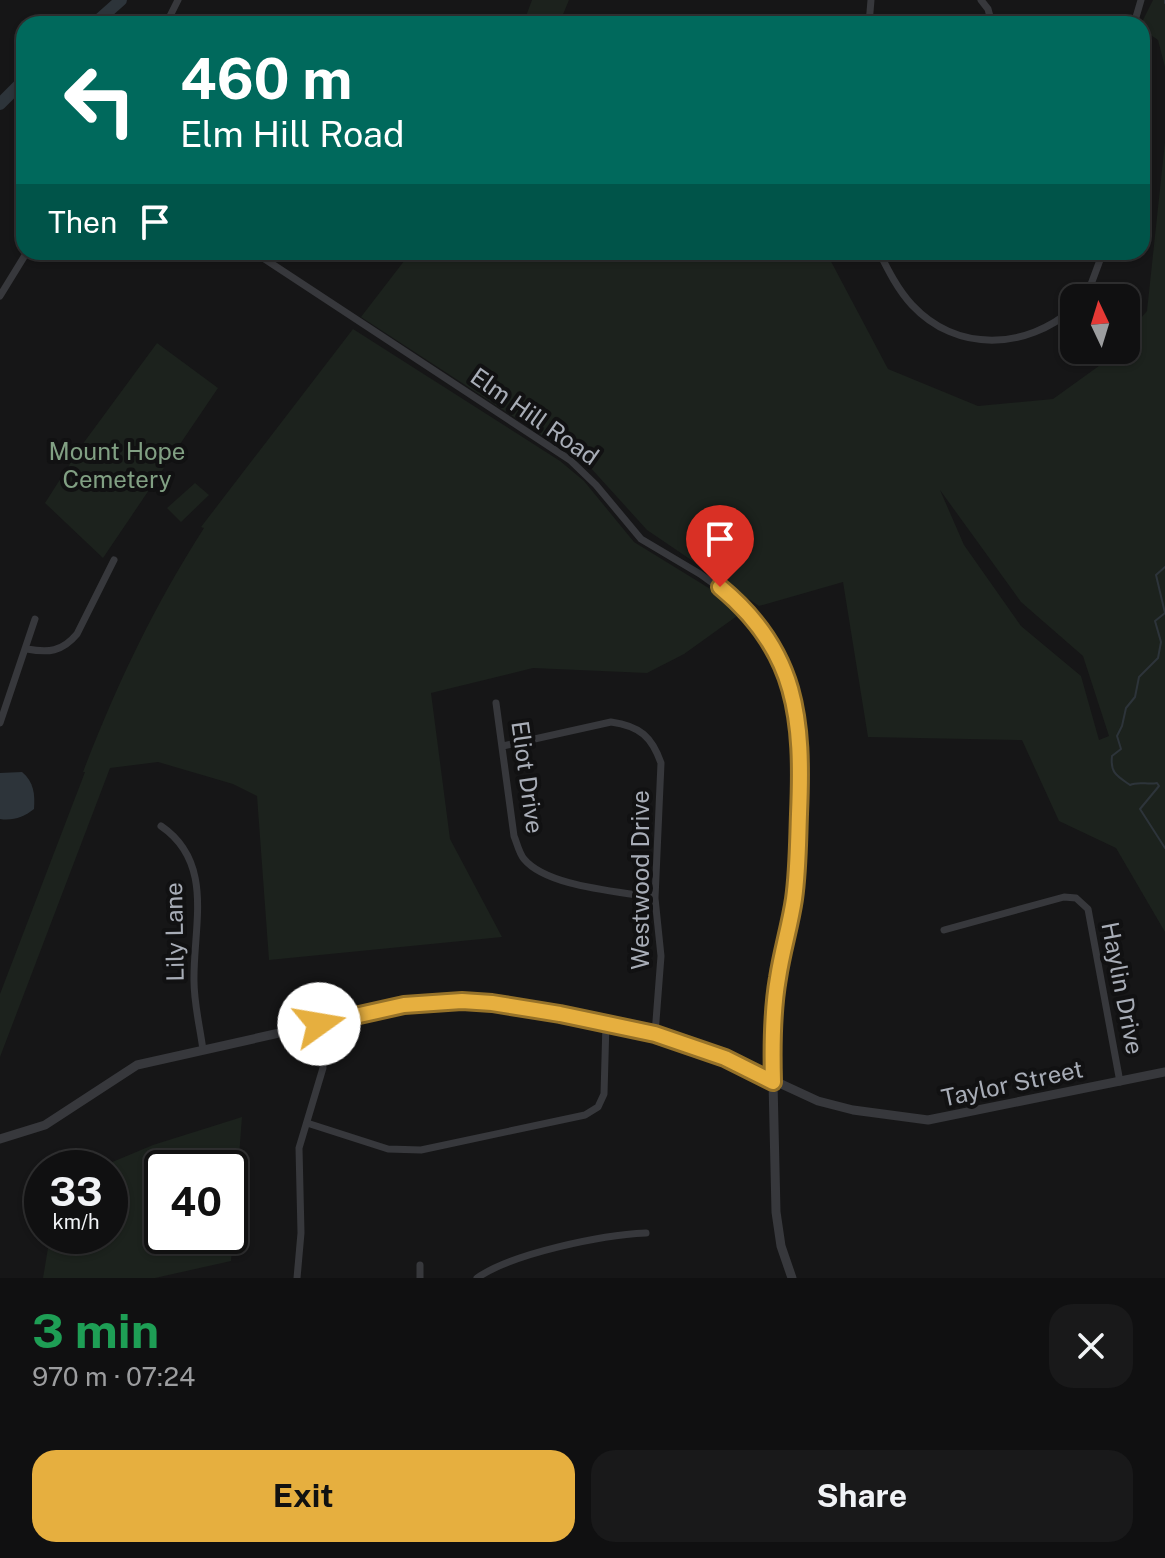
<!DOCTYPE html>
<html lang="en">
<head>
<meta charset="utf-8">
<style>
	body { margin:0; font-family:"Public Sans",sans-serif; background:#19191a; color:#f1f3f6; height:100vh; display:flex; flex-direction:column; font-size:30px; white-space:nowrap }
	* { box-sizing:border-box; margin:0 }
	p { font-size:26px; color:#9c9d9f }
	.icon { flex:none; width:44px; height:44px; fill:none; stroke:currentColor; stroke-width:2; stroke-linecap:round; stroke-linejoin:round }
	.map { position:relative; height:1278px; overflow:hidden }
	.drawer { display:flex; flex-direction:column; background:#101011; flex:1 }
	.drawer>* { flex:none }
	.banner { position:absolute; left:16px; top:16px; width:1134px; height:244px; border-radius:24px; box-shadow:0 2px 6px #0004,0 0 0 2px #303031; background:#00695c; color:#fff; overflow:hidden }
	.needle { width:52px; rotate:356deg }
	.controls { position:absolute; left:1060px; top:284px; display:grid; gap:16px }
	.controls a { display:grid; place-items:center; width:80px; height:80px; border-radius:16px; background:#101011; box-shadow:0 2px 6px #0004,0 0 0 2px #303031; font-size:40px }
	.speed { position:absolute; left:24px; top:1150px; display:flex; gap:16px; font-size:40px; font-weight:700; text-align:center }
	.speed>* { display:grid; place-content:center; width:104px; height:104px; border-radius:50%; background:#101011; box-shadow:0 2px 6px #0004,0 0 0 2px #303031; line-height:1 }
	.speed small { font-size:20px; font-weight:400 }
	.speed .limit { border:4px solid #111; border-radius:12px; background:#fff; color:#111 }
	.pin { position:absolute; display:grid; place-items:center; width:68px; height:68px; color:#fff; margin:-82px -34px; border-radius:50% 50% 50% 0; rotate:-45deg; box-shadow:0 0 8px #0007 }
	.pin .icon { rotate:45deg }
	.me { position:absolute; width:88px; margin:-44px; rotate:77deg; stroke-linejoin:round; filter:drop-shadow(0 0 6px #0008) }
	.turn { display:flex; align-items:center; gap:28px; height:168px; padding:0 32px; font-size:36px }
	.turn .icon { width:104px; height:104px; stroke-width:2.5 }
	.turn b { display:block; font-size:56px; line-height:68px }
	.then { display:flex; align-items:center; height:76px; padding:0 32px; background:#0003; gap:16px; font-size:30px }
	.round { display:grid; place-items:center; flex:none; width:84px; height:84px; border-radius:24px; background:#19191a }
	.headline { display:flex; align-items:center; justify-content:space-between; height:136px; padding:0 32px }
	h1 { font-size:48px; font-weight:700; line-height:60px; color:#1e9e55 }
	.primary-button { display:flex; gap:16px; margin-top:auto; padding:16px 32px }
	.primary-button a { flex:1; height:92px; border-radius:24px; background:#e6af3f; color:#111; font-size:32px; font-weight:700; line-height:92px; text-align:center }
	.primary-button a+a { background:#19191a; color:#f1f3f6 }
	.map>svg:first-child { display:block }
	.green { fill:#1c221d; fill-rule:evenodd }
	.water { fill:#2d343a }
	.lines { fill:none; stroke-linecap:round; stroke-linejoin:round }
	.stream { stroke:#2d343a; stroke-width:2 }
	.river { stroke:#2d343a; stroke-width:12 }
	.minor { stroke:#37383c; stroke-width:7 }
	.tertiary { stroke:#37383c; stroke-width:9 }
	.route-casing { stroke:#967229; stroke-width:20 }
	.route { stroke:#e6af3f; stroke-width:14 }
	.labels { text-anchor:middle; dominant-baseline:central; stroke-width:8; stroke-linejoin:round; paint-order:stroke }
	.street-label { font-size:24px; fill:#a8adb7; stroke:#111112 }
	.park-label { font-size:24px; fill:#81a083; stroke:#111112 }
</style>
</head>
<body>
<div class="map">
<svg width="1165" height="1278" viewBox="0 0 1165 1278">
	<rect width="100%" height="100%" fill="#161617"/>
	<path class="green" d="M532 0H569L559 24H523Z
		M1153 0H1165V67L1158 40 1142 29 1141 24Z
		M1165 142V932L1116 848 1059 821 1022 740 868 737 843 582 759 606 647 530 589 466 361 317 411 252H826L888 369 978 406 1053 399 1103 363 1114 350H1126V335L1147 311ZM940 490 1021 602 1083 656 1109 736 1099 740 1081 676 1021 626 964 545Z
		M353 329 560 461 584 481 634 542 725 598 737 616 684 654 647 673 533 668 431 693 450 839 502 937 269 960 257 796 233 784 158 762 110 768 0 1057V994L85 772H83C116 686 154 606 204 528L201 527Z
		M157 343 218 388 103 558 45 503 82 445Z
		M195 483 209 495 181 522 167 508Z
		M242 1117 231 1261 155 1278H43L50 1236H110V1168H98L153 1145ZM162 1168H230V1236H162Z"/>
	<path class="water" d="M22 772C34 782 35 794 34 809 24 817 13 821 0 819V773Z"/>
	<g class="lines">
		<path class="stream" d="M1165 0V3
			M1165 567 1156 575 1165 613 1155 621 1161 642 1158 658 1139 677 1135 697 1126 708 1122 726 1117 736 1121 749 1112 756C1110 773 1117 776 1130 785 1138 781 1148 785 1157 783L1159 786 1140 809 1165 848"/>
		<path class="river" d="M94 24 121 0
			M0 104 24 80"/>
		<path class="minor" d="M981 0 988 9 992 24
			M166 24 178 0
			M869 24 871 0
			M1134 24 1141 0
			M254 252 570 460 596 485 641 539 700 574 736 600 765 636 790 682 799 721 801 761 799 813 794 898 774 1009 773 1082
			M879 252C888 270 898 290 912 305 957 353 1026 350 1074 308
			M0 296 27 252
			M1082 298 1090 287 1103 252
			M27 649C48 653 62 652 77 634L114 560
			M496 703 514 836C517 843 519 853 524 859 547 887 619 891 655 898
			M0 723 35 619
			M503 746 611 722C640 726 652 737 661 763L655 898 661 956 655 1034
			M161 826C215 863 193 926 194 981 194 1004 200 1027 203 1050
			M944 930 1064 897 1076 898 1088 909 1120 1082
			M307 1123 388 1149 421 1150 585 1115 598 1107 604 1094 606 1022
			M420 1265V1278
			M297 1278 301 1233 299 1148 323 1068 319 1024
			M477 1278C513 1253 602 1235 646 1233"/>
		<path class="tertiary" d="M773 1082 776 1212 781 1246 792 1278
			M0 1139 45 1125 137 1065 373 1012 433 1002 462 1001 536 1009 655 1034 725 1058 818 1101 853 1110 928 1120 1165 1072"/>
	</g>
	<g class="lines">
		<defs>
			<path id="route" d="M319 1024 404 1005 462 1001 492 1003 560 1014 655 1034 725 1058 773 1082C772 1047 772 1012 778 978 782 951 790 926 794 899 798 871 798 842 799 814 803 720 798 651 720 587"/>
		</defs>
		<use href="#route" class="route-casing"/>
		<use href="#route" class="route"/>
	</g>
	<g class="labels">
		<g class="street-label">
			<text transform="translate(535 416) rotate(35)">Elm Hill Road</text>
			<text transform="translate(528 777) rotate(82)">Eliot Drive</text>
			<text transform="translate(640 880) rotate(-90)">Westwood Drive</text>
			<text transform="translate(174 932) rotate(-91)">Lily Lane</text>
			<text transform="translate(1123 988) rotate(79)">Haylin Drive</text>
			<text transform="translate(1012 1083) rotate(-12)">Taylor Street</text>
		</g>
		<g class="park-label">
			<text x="117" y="451">Mount Hope<tspan x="117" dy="28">Cemetery</tspan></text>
		</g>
	</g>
</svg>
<div class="controls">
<a><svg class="needle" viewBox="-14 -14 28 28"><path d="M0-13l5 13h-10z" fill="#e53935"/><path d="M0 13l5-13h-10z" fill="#9c9d9f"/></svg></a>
</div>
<div class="speed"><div>33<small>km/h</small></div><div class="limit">40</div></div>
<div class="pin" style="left:720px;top:587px;background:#d93025"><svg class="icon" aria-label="arrive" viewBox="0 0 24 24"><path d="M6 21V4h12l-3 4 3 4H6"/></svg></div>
<svg class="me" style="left:319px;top:1024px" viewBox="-20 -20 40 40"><circle r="19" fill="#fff"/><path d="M0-13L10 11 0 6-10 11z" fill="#e6af3f"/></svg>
<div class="banner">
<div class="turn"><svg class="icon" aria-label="left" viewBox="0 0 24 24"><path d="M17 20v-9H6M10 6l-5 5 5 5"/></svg><div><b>460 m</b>Elm Hill Road</div></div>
<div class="then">Then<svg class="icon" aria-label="arrive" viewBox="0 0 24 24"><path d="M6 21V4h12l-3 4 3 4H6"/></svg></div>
</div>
</div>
<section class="drawer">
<div class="headline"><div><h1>3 min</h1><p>970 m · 07:24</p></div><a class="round"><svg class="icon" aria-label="close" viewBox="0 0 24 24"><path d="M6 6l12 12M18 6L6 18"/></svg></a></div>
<div class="primary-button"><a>Exit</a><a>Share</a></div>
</section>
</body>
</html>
